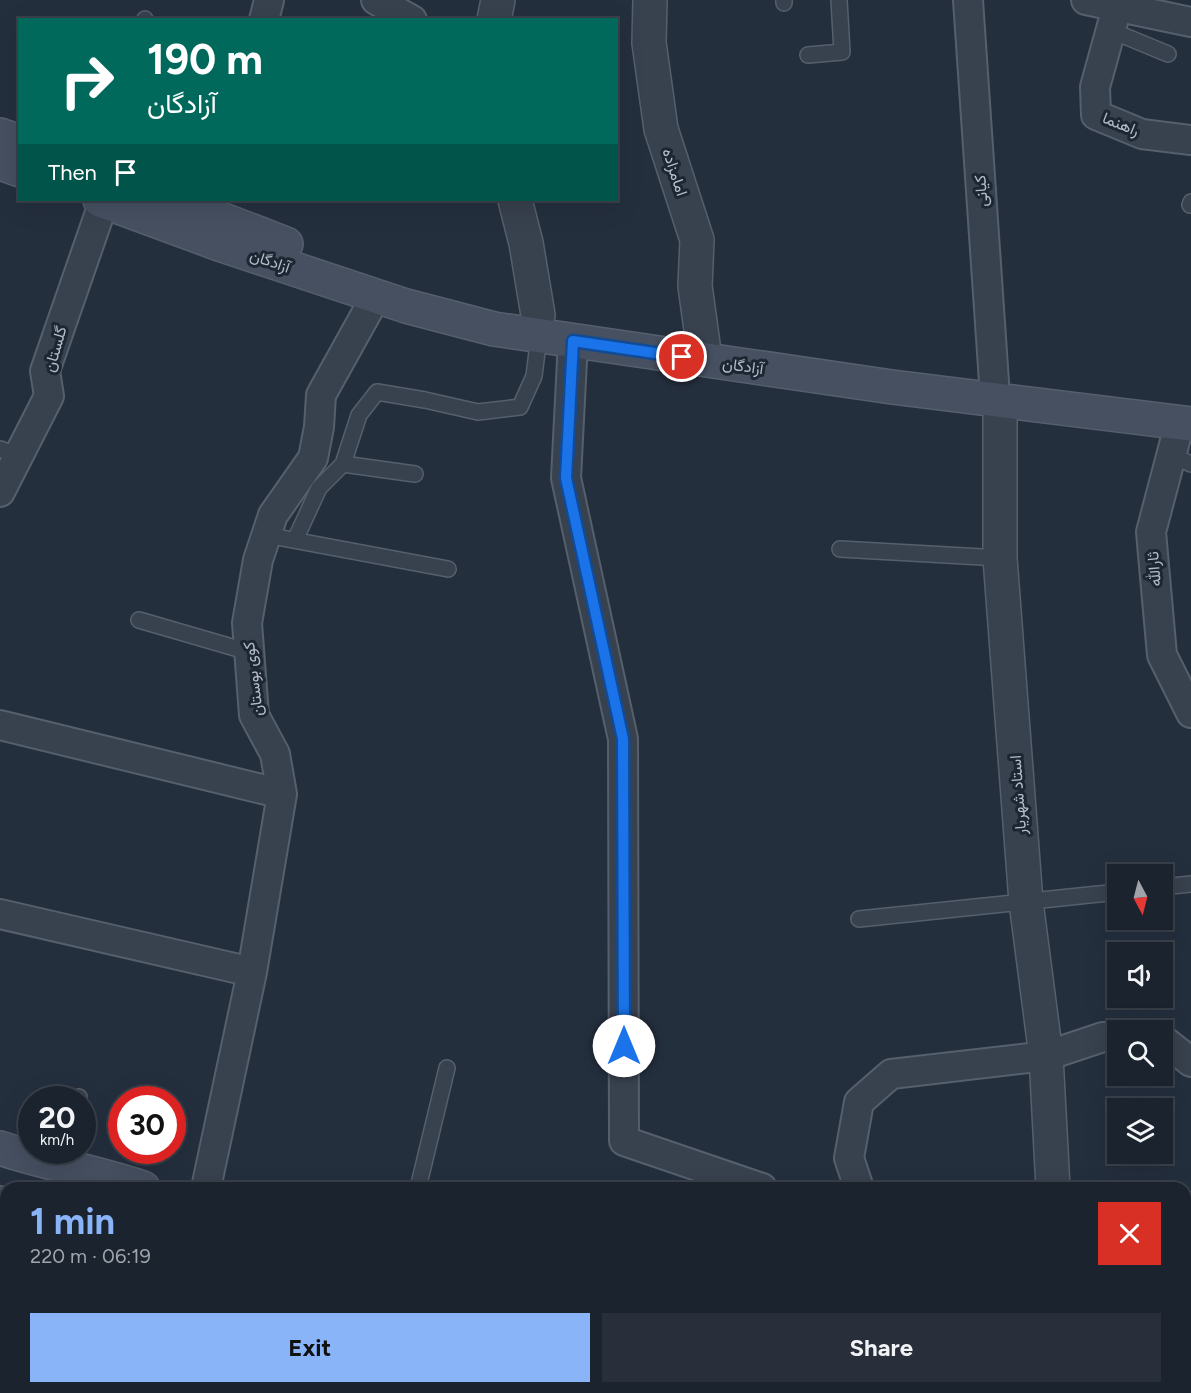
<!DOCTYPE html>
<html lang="en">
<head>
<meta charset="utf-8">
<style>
	body { margin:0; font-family:Figtree,Vazirmatn,sans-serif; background:#282f3a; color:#f1f3f6; height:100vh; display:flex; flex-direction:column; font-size:22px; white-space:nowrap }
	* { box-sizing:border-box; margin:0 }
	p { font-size:20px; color:#a0a4aa }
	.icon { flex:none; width:33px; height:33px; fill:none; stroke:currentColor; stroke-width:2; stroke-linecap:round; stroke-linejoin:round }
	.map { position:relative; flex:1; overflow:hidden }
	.side { position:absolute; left:0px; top:1182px; width:1191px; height:212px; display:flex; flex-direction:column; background:#1b232e; border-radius:18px 18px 0 0; box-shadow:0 6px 24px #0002,0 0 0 2px #39404a }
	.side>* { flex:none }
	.guide { position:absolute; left:18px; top:18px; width:600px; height:183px; border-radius:0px; box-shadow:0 6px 24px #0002,0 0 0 2px #39404a; background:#00695c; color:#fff; overflow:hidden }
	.needle { width:39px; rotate:173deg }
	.fabs { position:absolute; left:1107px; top:864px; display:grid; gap:12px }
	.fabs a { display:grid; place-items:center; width:66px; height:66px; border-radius:0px; background:#1b232e; box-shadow:0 6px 24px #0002,0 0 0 2px #39404a; font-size:30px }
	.speed { position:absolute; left:18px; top:1086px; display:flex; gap:12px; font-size:30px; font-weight:700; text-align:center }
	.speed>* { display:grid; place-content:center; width:78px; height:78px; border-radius:50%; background:#1b232e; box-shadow:0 6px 24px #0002,0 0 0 2px #39404a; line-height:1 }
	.speed small { font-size:15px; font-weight:400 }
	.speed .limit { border:9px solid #d22; background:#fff; color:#111 }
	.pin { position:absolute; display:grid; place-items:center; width:51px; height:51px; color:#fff; margin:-26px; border:3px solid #fff; border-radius:50%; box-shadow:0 2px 6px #0007 }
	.me { position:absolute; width:66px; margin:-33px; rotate:0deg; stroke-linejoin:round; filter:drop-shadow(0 0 4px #0008) }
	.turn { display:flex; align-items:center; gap:21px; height:126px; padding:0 30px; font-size:27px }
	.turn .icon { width:78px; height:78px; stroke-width:2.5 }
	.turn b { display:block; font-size:42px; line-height:51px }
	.then { display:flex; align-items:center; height:57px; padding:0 30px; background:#0003; gap:12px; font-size:22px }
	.round { display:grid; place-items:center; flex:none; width:63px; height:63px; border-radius:0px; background:#282f3a }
	.summary { display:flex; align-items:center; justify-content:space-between; height:102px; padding:0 30px }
	h1 { font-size:36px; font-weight:700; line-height:45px; color:#8ab4f8 }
	.primary-button { display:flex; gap:12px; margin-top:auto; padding:12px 30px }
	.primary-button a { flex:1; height:69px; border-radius:0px; background:#8ab4f8; color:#111; font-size:24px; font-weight:700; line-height:69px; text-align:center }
	.primary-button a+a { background:#282f3a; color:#f1f3f6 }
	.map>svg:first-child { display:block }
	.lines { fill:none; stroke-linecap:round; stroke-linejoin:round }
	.canal { stroke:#394c67; stroke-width:26 }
	.service-casing { stroke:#565f6c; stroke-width:18 }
	.minor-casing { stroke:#565f6c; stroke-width:32 }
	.tertiary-casing { stroke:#565f6c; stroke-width:36 }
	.secondary-casing { stroke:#565f6c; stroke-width:36 }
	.service { stroke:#38414e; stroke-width:15 }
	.minor { stroke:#38414e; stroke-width:28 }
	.tertiary { stroke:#38414e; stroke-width:33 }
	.secondary { stroke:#465061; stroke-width:33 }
	.route-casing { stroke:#114b97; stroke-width:15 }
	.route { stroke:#1a73e8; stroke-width:10 }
	.labels { text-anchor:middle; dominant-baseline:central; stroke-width:6; stroke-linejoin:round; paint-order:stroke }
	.street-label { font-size:16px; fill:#b4bcc9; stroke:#1d2633 }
</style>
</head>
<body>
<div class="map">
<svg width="1191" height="1393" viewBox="0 0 1191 1393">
	<rect width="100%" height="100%" fill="#242f3e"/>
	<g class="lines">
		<path class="canal" d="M0 1309 6 1311
			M256 1388 274 1393"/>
		<defs>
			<path id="service" d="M784 3V0
				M145 20V19
				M1110 30 1168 54
				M808 55 842 52 839 0
				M1190 205 1191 202
				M0 449 18 456
				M1171 455 1191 464
				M343 464 415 474
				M266 535 448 569
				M295 540 319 488 343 464 359 415 377 392 425 400 478 412 520 407 534 376 539 336
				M840 549 1000 558
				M139 620 249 652
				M1162 887 1191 884
				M859 919 1118 892
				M78 1100 79 1097
				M418 1188 447 1068"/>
			<path id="minor" d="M376 0 412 20
				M968 0 994 382
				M1086 0 1191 22
				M1119 0 1095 87 1096 115 1142 134 1191 140
				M264 20 269 0
				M573 341 566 478 623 739 624 1141 762 1188
				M1180 422 1151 532 1162 655 1191 713
				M0 492 49 396 45 371 104 201
				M0 725 282 794
				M0 914 252 972
				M1162 1039 1191 1062
				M206 1188 252 972 282 794 275 754 254 715 247 623 258 560 273 515 313 458 319 427 321 395 376 296
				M859 1188 849 1158 859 1102 891 1074 1046 1056 1103 1037H1118
				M1185 1338 1191 1339
				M944 1388 945 1393"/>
			<path id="tertiary" d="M650 0 649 43 661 129 697 240 695 286 703 344
				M494 20 498 0
				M515 200 526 243 538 315
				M1000 400V558L1026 902 1046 1056 1053 1188"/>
			<path id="secondary" d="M0 135 20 142
				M0 163 20 170
				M100 200 222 245 406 306 494 329 892 387 1191 424
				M172 200 286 244
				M0 1148C48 1164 96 1172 143 1188
				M0 1203 6 1205
				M613 1388 632 1393
				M798 1388 816 1393"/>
		</defs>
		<use href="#service" class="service-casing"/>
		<use href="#minor" class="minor-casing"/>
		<use href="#tertiary" class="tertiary-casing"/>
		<use href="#secondary" class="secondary-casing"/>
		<use href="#service" class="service"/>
		<use href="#minor" class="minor"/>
		<use href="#tertiary" class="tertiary"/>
		<use href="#secondary" class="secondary"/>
	</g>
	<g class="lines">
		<defs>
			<path id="route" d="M624 1046 623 739 566 478 573 341 682 357"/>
		</defs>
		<use href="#route" class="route-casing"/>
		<use href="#route" class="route"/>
	</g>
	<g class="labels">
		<g class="street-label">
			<text transform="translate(1121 124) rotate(22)">راهنما</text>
			<text transform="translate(675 172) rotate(72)">امامزاده</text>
			<text transform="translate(981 191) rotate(-94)">کیانی</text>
			<text transform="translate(270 261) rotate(19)">آزادگان</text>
			<text transform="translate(55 349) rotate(-74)">گلستان</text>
			<text transform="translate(743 366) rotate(8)">آزادگان</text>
			<text transform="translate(1154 569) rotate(-95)">ثارالله</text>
			<text transform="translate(253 679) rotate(-97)">کوی بوستان</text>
			<text transform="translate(1018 795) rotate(-94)">استاد شهریار</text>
		</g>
	</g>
</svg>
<div class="fabs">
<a><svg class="needle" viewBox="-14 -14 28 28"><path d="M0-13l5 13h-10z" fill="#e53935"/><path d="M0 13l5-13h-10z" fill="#a0a4aa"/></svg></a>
<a><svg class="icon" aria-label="sound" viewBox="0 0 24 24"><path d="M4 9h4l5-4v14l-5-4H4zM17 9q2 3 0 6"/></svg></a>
<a><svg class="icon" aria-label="search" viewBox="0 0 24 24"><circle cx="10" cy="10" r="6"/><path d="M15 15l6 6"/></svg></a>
<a><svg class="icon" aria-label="layers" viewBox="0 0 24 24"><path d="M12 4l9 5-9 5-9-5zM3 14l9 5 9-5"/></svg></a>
</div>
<div class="speed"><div>20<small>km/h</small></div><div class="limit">30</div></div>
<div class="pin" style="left:682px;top:357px;background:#d93025"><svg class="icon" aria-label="arrive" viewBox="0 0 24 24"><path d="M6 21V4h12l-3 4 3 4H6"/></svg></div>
<svg class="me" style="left:624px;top:1046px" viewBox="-20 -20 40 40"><circle r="19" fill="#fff"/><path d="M0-13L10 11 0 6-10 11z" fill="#1a73e8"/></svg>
<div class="guide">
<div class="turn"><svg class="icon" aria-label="right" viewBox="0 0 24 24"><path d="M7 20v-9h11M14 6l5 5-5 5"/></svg><div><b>190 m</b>آزادگان</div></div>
<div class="then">Then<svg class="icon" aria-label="arrive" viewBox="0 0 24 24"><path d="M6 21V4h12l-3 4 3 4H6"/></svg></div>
</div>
<section class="side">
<div class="summary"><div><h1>1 min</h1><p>220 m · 06:19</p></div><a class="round" style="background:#d93025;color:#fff"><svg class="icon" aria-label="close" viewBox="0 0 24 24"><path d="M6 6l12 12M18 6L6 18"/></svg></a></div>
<div class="primary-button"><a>Exit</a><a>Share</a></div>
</section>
</div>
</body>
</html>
